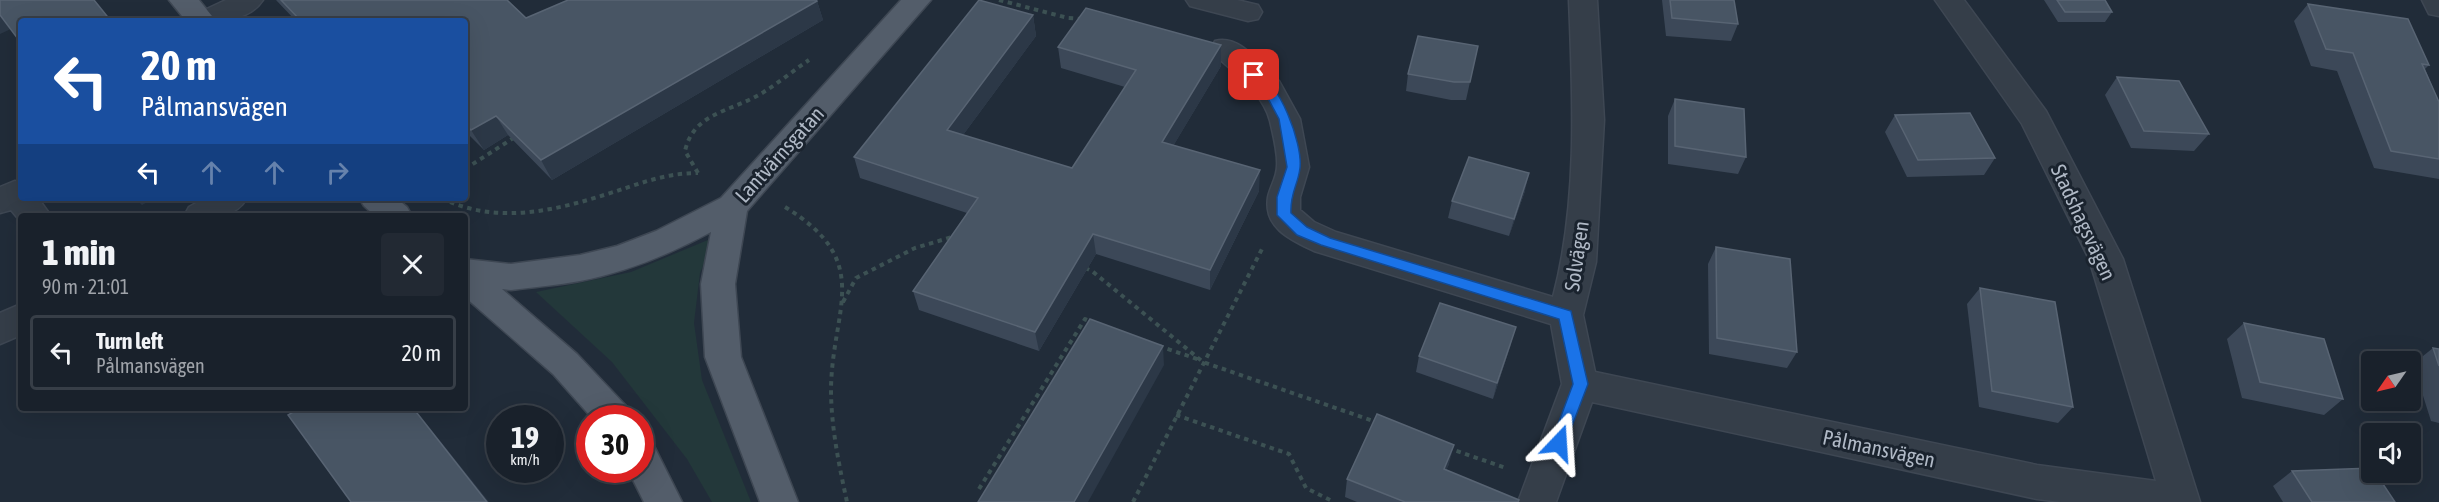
<!DOCTYPE html>
<html lang="en">
<head>
<meta charset="utf-8">
<style>
	body { margin:0; font-family:"Asap Condensed",sans-serif; background:#222933; color:#f1f3f6; height:100vh; display:flex; flex-direction:column; font-size:22px; white-space:nowrap }
	* { box-sizing:border-box; margin:0 }
	p { font-size:20px; color:#9fa3a9 }
	.icon { flex:none; width:33px; height:33px; fill:none; stroke:currentColor; stroke-width:2; stroke-linecap:round; stroke-linejoin:round }
	.map { position:relative; flex:1; overflow:hidden }
	.panel { position:absolute; left:18px; top:213px; width:450px; height:198px; display:flex; flex-direction:column; background:#19212b; border-radius:6px; box-shadow:0 6px 24px #0002,0 0 0 2px #373e47 }
	.panel>* { flex:none }
	.guide { position:absolute; left:18px; top:18px; width:450px; height:183px; border-radius:6px; box-shadow:0 6px 24px #0002,0 0 0 2px #373e47; background:#1a4fa0; color:#fff; overflow:hidden }
	.needle { width:39px; rotate:236deg }
	.tools { position:absolute; left:2361px; top:351px; display:grid; gap:12px }
	.tools a { display:grid; place-items:center; width:60px; height:60px; border-radius:6px; background:#19212b; box-shadow:0 6px 24px #0002,0 0 0 2px #373e47; font-size:30px }
	.speed { position:absolute; left:486px; top:405px; display:flex; gap:12px; font-size:30px; font-weight:700; text-align:center }
	.speed>* { display:grid; place-content:center; width:78px; height:78px; border-radius:50%; background:#19212b; box-shadow:0 6px 24px #0002,0 0 0 2px #373e47; line-height:1 }
	.speed small { font-size:15px; font-weight:400 }
	.speed .limit { border:9px solid #d22; background:#fff; color:#111 }
	.pin { position:absolute; display:grid; place-items:center; width:51px; height:51px; color:#fff; margin:-26px; border-radius:12px; box-shadow:0 3px 9px #0006 }
	.me { position:absolute; width:66px; margin:-33px; rotate:20deg; stroke-linejoin:round; filter:drop-shadow(0 0 4px #0008) }
	.turn { display:flex; align-items:center; gap:21px; height:126px; padding:0 24px; font-size:27px }
	.turn .icon { width:78px; height:78px; stroke-width:2.5 }
	.turn b { display:block; font-size:42px; line-height:51px }
	.lanes { display:flex; align-items:center; height:57px; padding:0 24px; background:#0003; justify-content:center; gap:30px; direction:ltr }
	.lanes .off { opacity:.35 }
	.round { display:grid; place-items:center; flex:none; width:63px; height:63px; border-radius:6px; background:#222933 }
	.summary { display:flex; align-items:center; justify-content:space-between; height:102px; padding:0 24px }
	h1 { font-size:36px; font-weight:800; line-height:45px }
	ul { padding:0; list-style:none }
	li { display:flex; align-items:center; gap:18px; height:75px; margin:0 12px 9px; padding:0 12px; border:3px solid #373e47; border-radius:6px }
	li div { flex:1 }
	li b { display:block; font-size:22px }
	li em { font-style:normal }
	.map>svg:first-child { display:block }
	.green { fill:#23383a }
	.lines { fill:none; stroke-linecap:round; stroke-linejoin:round }
	.minor-casing { stroke:#3e4753; stroke-width:3 }
	.major-casing { stroke:#3e4753; stroke-width:3 }
	.path { stroke:#3c5153; stroke-width:4; stroke-dasharray:4.5 4.5; stroke-linecap:butt }
	.minor { fill:#353e49; fill-rule:evenodd }
	.major { fill:#535d6a; fill-rule:evenodd }
	.wall { fill:#3c4858 }
	.shaded-wall { fill:#2c3847 }
	.building { fill:#485564; stroke:#586473; stroke-width:1.5 }
	.route { fill:#1a73e8; stroke:#114b97; stroke-width:1.5 }
	.labels { text-anchor:middle; dominant-baseline:central; stroke-width:6; stroke-linejoin:round; paint-order:stroke }
	.street-label { font-size:21px; fill:#b0b9c6; stroke:#1a232e }
</style>
</head>
<body>
<div class="map">
<svg width="2439" height="502" viewBox="0 0 2439 502">
	<rect width="100%" height="100%" fill="#212c39"/>
	<path class="green" d="M715 237 700 273 694 323 702 380 751 502H712L687 459 612 362 536 292 631 272Z"/>
	<g class="lines">
		<defs>
			<path id="minor" d="M226 0H263C248 23 216 21 192 21L196 14Z
				M1186 0H1237L1258 5 1262 12 1258 19 1248 21 1190 6Z
				M1569 0H1597L1604 120 1596 262 1583 315 1595 372 2037 465 2156 481 2089 259 2022 124 1935 0H1964L2046 111 2123 259 2200 502H2061L2037 499 1592 402 1556 502H1518L1562 384 1551 324 1314 251C1291 240 1263 228 1268 197 1270 187 1277 177 1277 166 1278 153 1273 134 1270 121 1263 93 1235 74 1215 55L1211 48 1215 41C1240 34 1261 65 1279 81L1300 119 1309 167 1300 197V210L1314 222 1336 232 1553 297C1578 202 1573 98 1569 0Z
				M2422 0H2439V16L2429 14Z
				M15 181 21 183V198H38L51 216H21V222L11 210 0 213V187Z
				M205 198H247C234 221 207 216 184 216L189 207Z
				M21 304V335L0 344V313Z"/>
			<path id="major" d="M169 0H199L216 21H186Z
				M901 0H931L747 211 735 284 741 357 798 502H760L705 357 701 284 711 232C670 254 627 272 580 281 558 285 534 287 511 290L502 289 577 354 627 407 632 418H592L553 374 465 297V259L511 264 580 255 617 246 656 231 721 198Z
				M359 198H396L407 207 412 216H375L364 206Z
				M640 439 653 444 682 502H644L628 470H640Z"/>
		</defs>
		<use href="#minor" class="minor-casing"/>
		<use href="#major" class="major-casing"/>
		<path class="path" d="M999 0 1068 18 1083 19
			M465 169 515 137
			M698 173 685 151C693 115 726 112 755 97 774 87 791 72 809 60
			M442 198C493 224 551 212 604 195 637 185 663 173 698 173
			M785 207C875 262 832 308 831 389 831 427 839 465 847 502
			M1085 268 1092 271 1203 362 1379 423
			M843 302 856 278 915 248 952 237
			M1159 346 1200 360
			M1176 415 1289 454 1306 488 1334 502
			M1448 448 1506 468
			M979 489 1085 319 1092 322
			M1133 502 1262 249"/>
		<use href="#minor" class="minor"/>
		<use href="#major" class="major"/>
	</g>
	<path class="wall" d="M276 0H507L526 18 817 1 823 20 552 180 508 135 484 150 465 131V21H296Z
		M1662 0H1734L1738 24 1731 41 1666 36Z
		M2044 0H2105L2112 12 2105 22H2058Z
		M2308 4 2429 65 2425 69 2439 102V179L2374 168 2337 71 2311 66 2294 21Z
		M1033 15 1036 36 963 135 1072 168 1125 87 1061 68 1058 47 1221 66 1173 146 1259 191 1210 290 1096 254 1039 351 919 310 913 291 967 213 860 178 854 157Z
		M1478 46 1466 100H1451L1406 91 1408 74Z
		M2117 77 2209 134 2194 151 2131 148 2105 95Z
		M1675 99 1746 157 1738 174 1668 164V116Z
		M1895 115 1995 158 1984 175 1907 177 1885 132Z
		M1525 191 1509 236 1448 218 1452 201Z
		M1716 247 1797 352 1787 368 1709 354 1708 264Z
		M1980 288 2073 407 2058 423 1979 407 1967 304Z
		M2244 323 2343 399 2324 415 2242 398 2227 339Z
		M1511 344 1493 399 1416 372 1419 356Z
		M2433 348 2439 349V423L2431 421 2413 364Z
		M1449 464 1446 470 1518 502H1357L1345 497 1347 479Z
		M2292 471 2395 502H2283L2273 486Z"/>
	<path class="shaded-wall" d="M817 1 823 20 552 180 541 160Z
		M0 14 13 28 0 34Z
		M1033 15 1036 36 952 150 947 130Z
		M1221 45V66L1163 163 1162 142Z
		M496 116 508 135 484 150 471 130Z
		M1260 170 1259 191 1210 290V270Z
		M1529 173 1525 191 1509 236 1514 219Z
		M135 198H155L142 205Z
		M1093 234 1096 254 1039 351 1035 332Z
		M1516 327 1511 344 1493 399 1497 383Z
		M1163 346 1164 365 1088 502H1074Z
		M413 408H414L489 502H487Z
		M1454 445 1449 464 1439 487 1444 469Z"/>
	<path class="building" d="M0 0H94L111 21H21V43L0 15Z
		M281 0H507L526 18 568 0H816L817 1 541 160 496 116 471 130 465 124V21H301Z
		M979 0 1033 15 947 130 1072 168 1136 70 1058 47 1086 8 1221 45 1162 142 1260 170 1210 270 1093 234 1035 332 913 291 978 198 854 157Z
		M1670 0H1734L1738 24 1672 18Z
		M2057 0H2105L2112 12H2065Z
		M2308 4 2408 19 2429 65 2422 64 2439 102V159L2391 151 2353 53 2326 49Z
		M1418 36 1478 46 1470 82H1454L1408 74Z
		M2117 77 2179 81 2209 134 2144 131Z
		M1675 99 1744 109 1746 157 1675 146Z
		M1970 113 1995 158 1918 160 1895 115Z
		M1469 157 1529 173 1514 219 1452 201Z
		M1716 247 1790 259 1797 352 1717 338Z
		M1980 288 2055 302 2073 407 1992 391Z
		M1440 303 1516 327 1497 383 1419 356Z
		M1090 319 1163 346 1074 502H978Z
		M2244 323 2324 339 2343 399 2260 382Z
		M2433 348 2439 349V366Z
		M300 408H413L487 502H351L288 415Z
		M1377 414 1454 445 1444 469 1519 500 1518 502H1405L1347 479Z
		M2372 468V472H2375L2395 502H2312L2292 471Z"/>
	<path class="route" d="M1254 71C1279 79 1303 144 1300 168 1298 185 1290 193 1291 213L1307 227 1330 238 1571 311 1588 384 1564 447 1559 449 1553 447 1551 443 1573 384 1559 319 1321 245 1297 235 1277 215V197L1287 167 1279 119 1264 91 1248 75Z"/>
	<g class="labels">
		<g class="street-label">
			<text transform="translate(779 154) rotate(-48)">Lantvärnsgatan</text>
			<text transform="translate(2084 222) rotate(65)">Stadshagsvägen</text>
			<text transform="translate(1576 256) rotate(-82)">Solvägen</text>
			<text transform="translate(1879 448) rotate(12)">Pålmansvägen</text>
		</g>
	</g>
</svg>
<div class="tools">
<a><svg class="needle" viewBox="-14 -14 28 28"><path d="M0-13l5 13h-10z" fill="#e53935"/><path d="M0 13l5-13h-10z" fill="#9fa3a9"/></svg></a>
<a><svg class="icon" aria-label="sound" viewBox="0 0 24 24"><path d="M4 9h4l5-4v14l-5-4H4zM17 9q2 3 0 6"/></svg></a>
</div>
<div class="speed"><div>19<small>km/h</small></div><div class="limit">30</div></div>
<div class="pin" style="left:1254px;top:75px;background:#d93025"><svg class="icon" aria-label="arrive" viewBox="0 0 24 24"><path d="M6 21V4h12l-3 4 3 4H6"/></svg></div>
<svg class="me" style="left:1559px;top:443px" viewBox="-20 -20 40 40"><path d="M0-17L14 15 0 8-14 15z" fill="#1a73e8" stroke="#fff" stroke-width="4"/></svg>
<div class="guide">
<div class="turn"><svg class="icon" aria-label="left" viewBox="0 0 24 24"><path d="M17 20v-9H6M10 6l-5 5 5 5"/></svg><div><b>20 m</b>Pålmansvägen</div></div>
<div class="lanes"><svg class="icon" aria-label="left" viewBox="0 0 24 24"><path d="M17 20v-9H6M10 6l-5 5 5 5"/></svg><svg class="icon off" aria-label="ahead" viewBox="0 0 24 24"><path d="M12 20V5M6 11l6-6 6 6"/></svg><svg class="icon off" aria-label="ahead" viewBox="0 0 24 24"><path d="M12 20V5M6 11l6-6 6 6"/></svg><svg class="icon off" aria-label="right" viewBox="0 0 24 24"><path d="M7 20v-9h11M14 6l5 5-5 5"/></svg></div>
</div>
<section class="panel">
<div class="summary"><div><h1>1 min</h1><p>90 m · 21:01</p></div><a class="round"><svg class="icon" aria-label="close" viewBox="0 0 24 24"><path d="M6 6l12 12M18 6L6 18"/></svg></a></div>
<ul>
<li><svg class="icon" aria-label="left" viewBox="0 0 24 24"><path d="M17 20v-9H6M10 6l-5 5 5 5"/></svg><div><b>Turn left</b><p>Pålmansvägen</p></div><em>20 m</em></li>
</ul>
</section>
</div>
</body>
</html>
